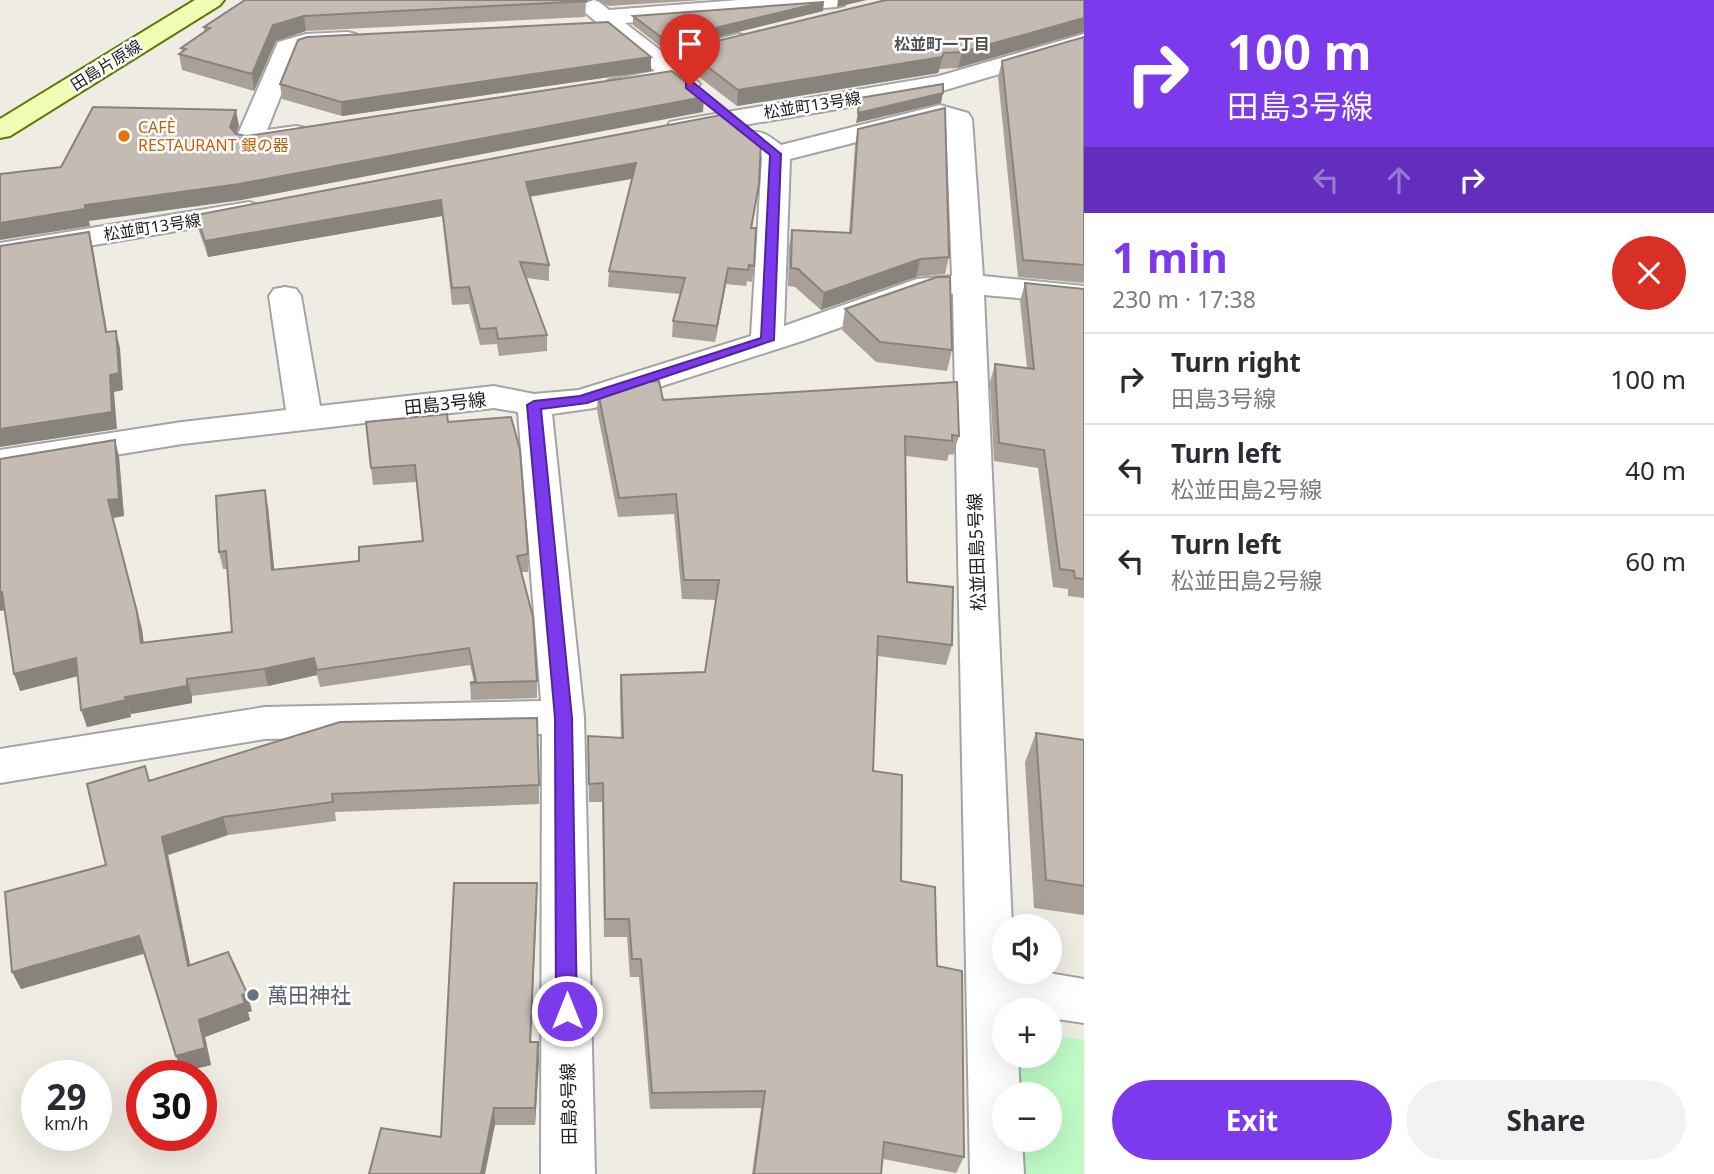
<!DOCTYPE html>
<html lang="en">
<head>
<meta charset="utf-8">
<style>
	body { margin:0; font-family:"Noto Sans","Noto Sans JP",sans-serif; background:#f2f2f3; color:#2b2b33; height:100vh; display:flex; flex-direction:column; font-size:26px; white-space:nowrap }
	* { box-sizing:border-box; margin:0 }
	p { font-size:23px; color:#7c7c81 }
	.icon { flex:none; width:38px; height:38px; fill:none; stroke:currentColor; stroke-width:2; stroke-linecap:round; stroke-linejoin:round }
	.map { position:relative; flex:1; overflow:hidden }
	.panel { display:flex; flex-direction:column; background:#fff; width:630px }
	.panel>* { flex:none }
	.hud { background:#7c3aed; color:#fff; overflow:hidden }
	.buttons { position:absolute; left:992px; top:914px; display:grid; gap:14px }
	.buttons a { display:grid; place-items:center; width:70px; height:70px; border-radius:50%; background:#fff; box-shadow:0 7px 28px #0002; font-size:35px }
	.speed { position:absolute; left:21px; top:1060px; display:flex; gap:14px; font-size:35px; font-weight:700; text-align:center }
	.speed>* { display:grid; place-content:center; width:91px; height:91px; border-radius:50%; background:#fff; box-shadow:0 7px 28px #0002; line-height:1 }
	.speed small { font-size:18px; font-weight:400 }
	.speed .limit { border:10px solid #d22; background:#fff; color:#111 }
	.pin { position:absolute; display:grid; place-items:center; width:60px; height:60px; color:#fff; margin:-72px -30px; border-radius:50% 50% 50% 0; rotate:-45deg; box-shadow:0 0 7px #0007 }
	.pin .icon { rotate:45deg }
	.me { position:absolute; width:77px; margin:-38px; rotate:0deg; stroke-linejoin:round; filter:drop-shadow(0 0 5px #0008) }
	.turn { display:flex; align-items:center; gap:24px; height:147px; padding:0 28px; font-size:32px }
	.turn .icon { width:91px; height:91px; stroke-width:2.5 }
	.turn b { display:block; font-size:49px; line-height:60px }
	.lanes { display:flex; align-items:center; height:66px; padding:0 28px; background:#0003; justify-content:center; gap:35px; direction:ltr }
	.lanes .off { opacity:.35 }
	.round { display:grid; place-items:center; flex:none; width:74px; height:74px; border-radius:37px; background:#f2f2f3 }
	.overview { display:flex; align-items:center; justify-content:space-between; height:119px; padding:0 28px }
	h1 { font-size:42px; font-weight:700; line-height:52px; color:#7c3aed }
	.button { display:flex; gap:14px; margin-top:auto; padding:14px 28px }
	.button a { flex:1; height:80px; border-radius:42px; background:#7c3aed; color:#fff; font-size:28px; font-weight:700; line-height:80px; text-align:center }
	.button a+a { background:#f2f2f3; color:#2b2b33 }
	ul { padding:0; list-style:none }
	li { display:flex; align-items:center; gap:21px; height:91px; padding:0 28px; border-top:2px solid #e1e1e2 }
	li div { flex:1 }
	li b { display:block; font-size:26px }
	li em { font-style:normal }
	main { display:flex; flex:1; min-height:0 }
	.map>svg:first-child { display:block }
	.park { fill:#befbc7 }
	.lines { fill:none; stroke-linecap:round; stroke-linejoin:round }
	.minor-casing { stroke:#a4a4a4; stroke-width:4 }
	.secondary-casing { stroke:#637801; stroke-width:4 }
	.minor { fill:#fff; fill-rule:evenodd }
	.secondary { fill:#f3fcb4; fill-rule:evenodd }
	.wall { fill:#a9a199 }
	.shaded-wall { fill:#89837d }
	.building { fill:#c4bbb2; stroke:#89837d; stroke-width:2 }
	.route { fill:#7c3aed; stroke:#51269a; stroke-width:2 }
	.food-dot { fill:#e8710a; stroke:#fff; stroke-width:2.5 }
	.worship-dot { fill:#6b7280; stroke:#fff; stroke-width:2.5 }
	.labels { text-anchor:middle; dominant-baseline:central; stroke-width:5; stroke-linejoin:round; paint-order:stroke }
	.far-neighbourhood-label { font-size:16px; font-weight:bold; fill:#505050; stroke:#fff }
	.far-street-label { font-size:16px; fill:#1d1d1d; stroke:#fff }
	.far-food-label { font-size:16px; fill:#c56008; stroke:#fff; text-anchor:start }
	.street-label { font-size:18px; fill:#1d1d1d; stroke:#fff }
	.near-worship-label { font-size:21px; fill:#5b616d; stroke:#fff; text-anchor:start }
</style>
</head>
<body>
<main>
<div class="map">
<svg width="1084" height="1174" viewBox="0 0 1084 1174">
	<rect width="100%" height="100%" fill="#efece3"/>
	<path class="park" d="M1050 1035 1084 1040V1174H1024L1022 1139H1050V1094H1020L1018 1055H1050Z"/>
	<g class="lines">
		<defs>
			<path id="minor" d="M570 0H597L609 10 739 0H848L844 5 836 7 625 23 664 53 738 34 747 36 750 41 747 46 685 62 683 68 700 84 696 89C681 93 681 86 670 85 652 83 631 96 609 90L605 85 609 80 655 71Z
				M347 32 356 34 359 39 356 44 298 52 267 130 296 126 306 128 310 134 306 140 249 149 239 147 235 141 278 42 306 34Z
				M1084 34V49L942 91 680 136 670 134 667 128 670 122 680 120 939 76Z
				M940 105 968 113 972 119 983 276 1084 286V304L984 295 1012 926H1004V971H1037L1084 979V1023L1050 1018V1010H1004V1055H1018L1020 1094H1004V1139H1022L1024 1174H970L953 294 932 295 802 341 594 408 552 414 584 717 595 1174H541L542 734 265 739 0 783V749L265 707 541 701 518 412 494 408 182 444 0 474V450L182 422 286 410 269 296 274 289 285 287 296 289 301 296 320 406 494 386 534 394 579 390 751 336 762 157 742 139 746 133C762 129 769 136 781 145ZM939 121 946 123 952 276 917 279 784 326 790 159Z
				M249 202 259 205 263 211 259 217 0 261V243Z"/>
			<path id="secondary" d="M195 0H224L220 5 10 136 0 138V119Z"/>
		</defs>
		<use href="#minor" class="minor-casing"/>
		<use href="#secondary" class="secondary-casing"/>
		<use href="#minor" class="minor"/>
		<use href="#secondary" class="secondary"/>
	</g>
	<path class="wall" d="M245 0H703L609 6 594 0 586 3 585 17 306 31 276 41 254 91 182 70 179 54 182 52 181 48 204 32V27Z
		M1084 0 958 68 940 69 938 73 737 106 686 67 687 51Z
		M823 11 665 50 633 25V16Z
		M1084 37V283L1018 277 998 77 1002 61Z
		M651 57V71L342 116 282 99 280 84Z
		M726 114 759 184 752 228 754 266 752 282 747 281 746 286 726 284 715 342 672 337 673 321 680 294 608 287 609 271 632 179 530 197 549 265V281L527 278 547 335V351L499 356 497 344 480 345 469 304 452 305 442 216 208 257 199 231 196 215Z
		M858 129 949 257 945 274 916 277 821 310 795 287 788 286 789 247 792 230 849 233 855 145Z
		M1025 283 1084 289V598L1068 596V589L1053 587 1038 468 994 461 990 382 995 364 1027 368 1020 301Z
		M845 309 952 350 947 371 876 362 842 330Z
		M598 391 663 400 959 436 953 455 949 454 947 461 906 456 907 582 952 645 946 665 878 656 873 771 901 881 937 966 964 1157 956 1173 883 1159 881 1174H752L761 1108 650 1109 639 977H630L627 937H604L602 802H589L588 736 621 738 620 694 621 675 705 672 716 600 682 599 674 514 618 517 597 410Z
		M366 422H448L528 554V572H521L537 681V698L471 700 470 683 474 682 470 665 320 687 317 675 268 686 192 696V703L131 714V717L87 727 78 676 20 691 5 610 0 611 115 440 119 457 124 516 112 518 142 629 143 642 232 632 227 569H223L219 552 268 507 274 569 359 561 422 541 416 482 373 485Z
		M1036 733 1084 740V915L1034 908 1025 762Z
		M150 781 539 785V804L335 812 336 821 228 835 168 855 190 965 252 1011 248 1012 250 1020 205 1037 211 1065 182 1072 176 1056 144 954 21 989 12 972 106 865Z
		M537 883 531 1042 539 1060 535 1125H495L441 1137Z"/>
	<path class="shaded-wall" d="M838 0H867L837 7Z
		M824 2 823 11 665 50V40Z
		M304 16 306 31 276 41 254 91 252 74 273 25Z
		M1084 18V32L958 68 962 52Z
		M944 53 938 73 737 106 738 90Z
		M651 57V71L342 116 341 102Z
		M943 93 941 103 856 123 858 113Z
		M704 97 703 112 242 200 89 221 90 226 0 240V223L85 205Z
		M236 110 239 126 233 142 230 127Z
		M636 163 635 178 526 197V182Z
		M441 200 442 216 208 257 205 241Z
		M89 232 93 248 110 349 106 332Z
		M920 259 916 277 821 310 824 293Z
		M728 268 726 284 715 342 717 326Z
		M116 331 120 348 123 390 114 392 117 429 0 447V429L110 375Z
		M115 440 119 457 124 516 112 518 142 629 146 660 141 643 108 500Z
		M265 490 268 507 276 587 272 570Z
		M0 592H2L8 609 0 611Z
		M76 658 82 675 20 691 14 674Z
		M314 658 317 675 268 686 264 669Z
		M187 679 192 696V703L131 714 125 697Z
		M126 700 131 717 87 727 81 710Z
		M223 817 228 835 168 855 194 983 188 966 162 837Z
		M537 883V902L530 1060V1042Z
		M139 936 145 953 21 989 12 972Z
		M247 993 252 1011 248 1012 250 1020 205 1037 211 1065 182 1072 176 1056 199 1020 242 995Z
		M538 1042 539 1060 535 1125V1108Z
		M494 1108 495 1125 485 1174H481Z"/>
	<path class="building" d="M245 0H585L586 1 304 16 273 25 252 74 179 54 186 49 181 48 210 28 204 27Z
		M886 0H1084V18L962 52 944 53 942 57 738 90 687 51 688 48Z
		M824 2 665 40 633 16Z
		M608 22 651 57 341 102 280 84 298 40 307 37Z
		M1084 37V265L1023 260 1002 61Z
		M672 71 704 97 239 184 85 205V209L0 223V174L61 167 93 107 236 110 230 127 236 134 247 136Z
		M943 84V93L858 113 859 98Z
		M945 108 949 257 920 259 824 293 798 269 791 268 792 230 851 233 858 129Z
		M726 114 761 142 759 184 751 228H756L754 266 749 265 748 270 728 268 717 326 673 321 685 278 609 271 636 163 526 182 549 265 520 262 547 335 498 339 496 328 480 329 469 287 452 288 441 200 205 241 196 215Z
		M89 232 106 332 116 331 119 373 110 375 112 412 0 429V246Z
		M937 277H950L952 350 880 342 845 309Z
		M1025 283 1084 289V579L1075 578 1074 571 1060 569 1044 450 999 443 995 364 1034 369Z
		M659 381 663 400 957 382 959 436 952 435V441L905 436 907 582 953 587 952 645 878 636 873 771 902 775 901 881 935 887 937 966 962 971 964 1157 884 1142 881 1174H754L765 1091 652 1093 641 959H632L629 919H605L603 783 589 784 588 736 623 738 621 675 705 672 719 580H684L676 494 619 498 598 391 620 384Z
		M447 414 448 422 511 417 520 450 528 554 517 556 533 617 537 681 470 683 476 681 469 648 317 670 314 658 264 669 187 679V686L125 697 126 700 81 710 76 658 14 674 2 592H0V459L115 440 119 499 108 500 137 612 141 643 232 632 226 551 219 552 216 496 265 490 272 570 359 561V547L423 541 415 465 371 468 366 422Z
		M537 718 539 785 332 794 333 802 223 817 162 837 188 966 228 952 247 993 242 995 245 1003 199 1020 205 1048 176 1056 139 936 12 972 5 892 106 865 87 784 145 766 149 781 340 722Z
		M1036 733 1084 740V886L1046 880Z
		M454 883H537L530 1042H538L535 1108H494L481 1174H369L381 1128 441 1137Z"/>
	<path class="route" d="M686 83H694L781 154 774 340 587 403 541 409 572 718 577 1011 574 1018 567 1021 559 1018 556 1011 555 718 527 405 534 401 580 396 761 338 770 155 686 88Z"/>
	<circle class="food-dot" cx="124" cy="136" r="7"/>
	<circle class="worship-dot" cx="253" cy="995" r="7"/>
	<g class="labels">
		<g class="far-neighbourhood-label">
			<text x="942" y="44">松並町一丁目</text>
		</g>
		<g class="far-street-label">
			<text transform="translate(106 65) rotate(-32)">田島片原線</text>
			<text transform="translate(812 105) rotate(-9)">松並町13号線</text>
			<text transform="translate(152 227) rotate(-9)">松並町13号線</text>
		</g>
		<g class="far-food-label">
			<text x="138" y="127">CAFÈ<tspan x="138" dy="18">RESTAURANT 銀の器</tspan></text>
		</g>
		<g class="street-label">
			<text transform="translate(445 403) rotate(-6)">田島3号線</text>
			<text transform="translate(976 552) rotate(-92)">松並田島5号線</text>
			<text transform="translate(568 1104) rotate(-91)">田島8号線</text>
		</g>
		<g class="near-worship-label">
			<text x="267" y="995">萬田神社</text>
		</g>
	</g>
</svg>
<div class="buttons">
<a><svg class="icon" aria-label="sound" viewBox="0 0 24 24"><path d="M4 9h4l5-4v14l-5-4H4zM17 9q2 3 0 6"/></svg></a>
<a>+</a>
<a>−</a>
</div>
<div class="speed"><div>29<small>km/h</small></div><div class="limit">30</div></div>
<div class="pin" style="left:690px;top:86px;background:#d93025"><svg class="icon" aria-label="arrive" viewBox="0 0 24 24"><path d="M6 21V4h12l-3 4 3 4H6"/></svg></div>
<svg class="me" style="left:567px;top:1011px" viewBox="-20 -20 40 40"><circle r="17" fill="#7c3aed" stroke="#fff" stroke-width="3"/><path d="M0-11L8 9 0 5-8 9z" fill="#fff"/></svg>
</div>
<section class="panel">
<div class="hud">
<div class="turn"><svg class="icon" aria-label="right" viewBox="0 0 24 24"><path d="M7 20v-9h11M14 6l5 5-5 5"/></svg><div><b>100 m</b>田島3号線</div></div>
<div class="lanes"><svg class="icon off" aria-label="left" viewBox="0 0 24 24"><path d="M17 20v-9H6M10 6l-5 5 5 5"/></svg><svg class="icon off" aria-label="ahead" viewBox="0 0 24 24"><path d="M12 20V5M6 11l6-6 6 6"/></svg><svg class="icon" aria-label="right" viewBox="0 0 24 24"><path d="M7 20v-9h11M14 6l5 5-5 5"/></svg></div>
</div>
<div class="overview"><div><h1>1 min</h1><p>230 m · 17:38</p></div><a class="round" style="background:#d93025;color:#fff"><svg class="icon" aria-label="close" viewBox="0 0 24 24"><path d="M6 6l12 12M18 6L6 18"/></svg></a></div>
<ul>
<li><svg class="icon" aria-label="right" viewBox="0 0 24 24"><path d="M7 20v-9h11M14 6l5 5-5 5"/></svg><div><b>Turn right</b><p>田島3号線</p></div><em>100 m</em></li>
<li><svg class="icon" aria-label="left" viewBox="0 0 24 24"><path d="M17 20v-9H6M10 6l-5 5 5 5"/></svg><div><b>Turn left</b><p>松並田島2号線</p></div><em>40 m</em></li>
<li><svg class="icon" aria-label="left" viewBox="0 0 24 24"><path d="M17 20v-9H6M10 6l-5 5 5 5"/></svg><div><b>Turn left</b><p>松並田島2号線</p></div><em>60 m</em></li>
</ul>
<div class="button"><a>Exit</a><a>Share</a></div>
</section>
</main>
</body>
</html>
